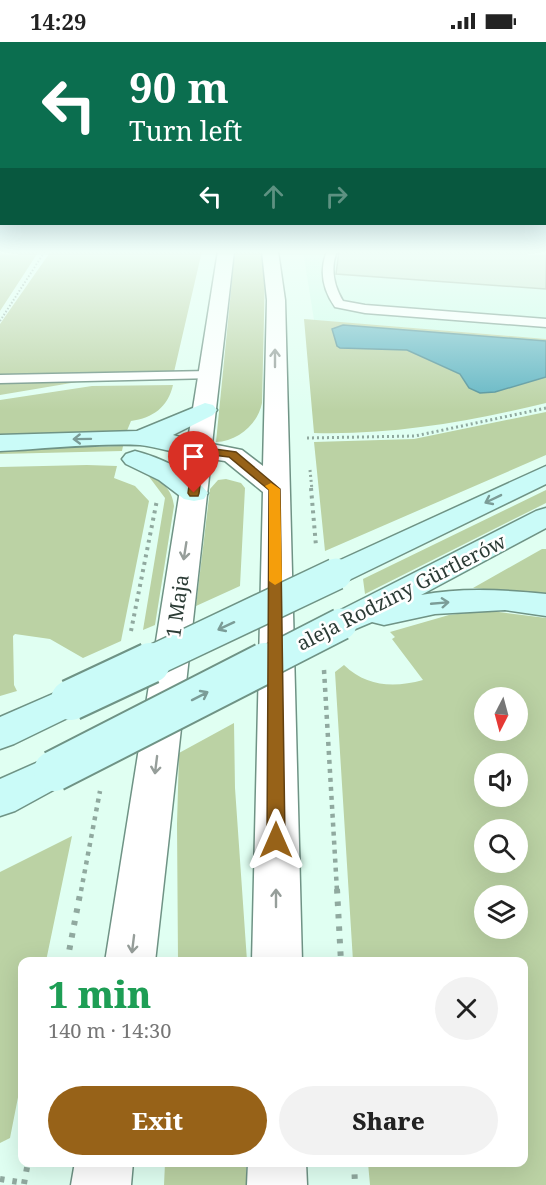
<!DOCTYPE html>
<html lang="en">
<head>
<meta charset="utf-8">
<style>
	body { margin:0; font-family:"Noto Serif",serif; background:#f2f2f2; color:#222; height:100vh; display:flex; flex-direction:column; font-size:22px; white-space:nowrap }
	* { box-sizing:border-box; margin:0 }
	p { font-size:20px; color:#767676 }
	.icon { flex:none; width:33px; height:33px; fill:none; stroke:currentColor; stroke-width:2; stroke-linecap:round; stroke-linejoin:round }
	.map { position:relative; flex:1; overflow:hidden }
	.details { position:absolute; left:18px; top:915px; width:510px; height:210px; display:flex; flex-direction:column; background:#fff; border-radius:12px; box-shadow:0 6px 24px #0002 }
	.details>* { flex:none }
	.top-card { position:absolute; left:0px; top:0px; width:546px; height:183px; box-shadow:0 6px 24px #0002; background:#0b6e4f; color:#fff; overflow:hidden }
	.needle { width:39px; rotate:186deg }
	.controls { position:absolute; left:474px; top:645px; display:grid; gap:12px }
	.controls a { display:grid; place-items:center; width:54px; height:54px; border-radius:50%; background:#fff; box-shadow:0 6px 24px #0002; font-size:30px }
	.pin { position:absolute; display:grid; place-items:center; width:51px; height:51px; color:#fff; margin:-62px -26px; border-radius:50% 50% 50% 0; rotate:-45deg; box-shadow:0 0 6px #0007 }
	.pin .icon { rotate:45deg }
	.me { position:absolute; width:66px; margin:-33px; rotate:0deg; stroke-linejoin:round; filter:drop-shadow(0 0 4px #0008) }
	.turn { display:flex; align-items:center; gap:21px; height:126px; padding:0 30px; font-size:27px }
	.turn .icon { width:78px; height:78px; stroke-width:2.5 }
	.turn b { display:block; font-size:42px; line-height:51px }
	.lanes { display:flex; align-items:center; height:57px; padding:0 30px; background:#0003; justify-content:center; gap:30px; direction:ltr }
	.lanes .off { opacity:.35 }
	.round { display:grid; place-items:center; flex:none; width:63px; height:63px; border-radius:32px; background:#f2f2f2 }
	.summary { display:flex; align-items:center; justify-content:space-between; height:102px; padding:0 30px }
	h1 { font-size:36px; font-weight:800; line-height:45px; color:#1e9e55 }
	.cta { display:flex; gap:12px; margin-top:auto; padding:12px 30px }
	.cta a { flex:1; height:69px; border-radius:36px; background:#976218; color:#fff; font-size:24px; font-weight:800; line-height:69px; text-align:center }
	.cta a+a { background:#f2f2f2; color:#222 }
	.status { display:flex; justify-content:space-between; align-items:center; height:42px; padding:0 30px; background:#fff; direction:ltr }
	.status svg { height:16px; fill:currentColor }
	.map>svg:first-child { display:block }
	.built { fill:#ccfce9 }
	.green { fill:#bbd2a4; fill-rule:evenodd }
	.water { fill:#60b4c2; stroke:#509098; stroke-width:1.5 }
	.building { fill:#c4e0c8; stroke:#8ea992; stroke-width:1.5 }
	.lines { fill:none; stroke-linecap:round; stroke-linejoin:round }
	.service-casing { stroke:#6f9385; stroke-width:3 }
	.tertiary-casing { stroke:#6f9385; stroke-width:3 }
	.secondary-casing { stroke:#6f9385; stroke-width:3 }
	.path-far4 { stroke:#90a99f; stroke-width:2; stroke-dasharray:1.5 2; stroke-linecap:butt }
	.path-far3 { stroke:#90a99f; stroke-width:3; stroke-dasharray:2 3; stroke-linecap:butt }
	.path-far2 { stroke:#90a99f; stroke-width:4; stroke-dasharray:3 4.5; stroke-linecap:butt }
	.path-far1 { stroke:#90a99f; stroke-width:4.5; stroke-dasharray:4 5; stroke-linecap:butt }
	.path { stroke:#90a99f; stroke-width:6; stroke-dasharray:4.5 8; stroke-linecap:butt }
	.service { fill:#fff; fill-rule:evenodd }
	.tertiary { fill:#fff; fill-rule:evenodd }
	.secondary { fill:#cafbf8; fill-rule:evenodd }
	.secondary-bridge-far1-casing { stroke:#6f9385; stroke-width:34; stroke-linecap:butt }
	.secondary-bridge-casing { stroke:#6f9385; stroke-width:44; stroke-linecap:butt }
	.secondary-bridge-far1 { stroke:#cafbf8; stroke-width:31 }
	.secondary-bridge { stroke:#cafbf8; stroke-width:40 }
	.oneway { stroke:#969e9a }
	.oneway2 { stroke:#7b9c97 }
	.route { fill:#976218; stroke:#624010; stroke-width:1.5 }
	.slow { fill:#f59e0b }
	.labels { text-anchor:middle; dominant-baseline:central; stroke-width:5; stroke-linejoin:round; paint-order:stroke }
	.street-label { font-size:20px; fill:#2c3c36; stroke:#fff }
</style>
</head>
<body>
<div class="status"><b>14:29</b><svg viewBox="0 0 49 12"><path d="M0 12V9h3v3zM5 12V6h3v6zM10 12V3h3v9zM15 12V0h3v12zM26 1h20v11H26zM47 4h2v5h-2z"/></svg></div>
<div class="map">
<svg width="546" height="1143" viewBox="0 0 546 1143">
	<rect width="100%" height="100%" fill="#e0fff2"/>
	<path class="built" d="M303 209H546V297L314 278Z"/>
	<path class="green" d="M0 209H39L0 269Z
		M51 209H202L174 330 0 334V282Z
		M235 209H261L265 231 262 361C258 382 238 399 216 400Z
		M304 277 546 297V361C468 380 394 393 314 391Z
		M89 338 0 353V341Z
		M173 343C168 365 153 376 131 379L126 391 0 394V358L92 344Z
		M546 370V413L325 509 314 400 414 397Z
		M123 404 122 409 0 412V407Z
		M87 423 117 424 114 436 135 444 149 459 121 599 83 616 50 597 15 592 13 594 14 643 17 649 0 654V425Z
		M147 432C162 439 172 447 174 464L155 583 143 588 165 456Z
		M226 437 241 441 245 446 240 544 196 564 210 447 218 438Z
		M546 448V461L365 552 363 537Z
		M542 507H546V553L473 546Z
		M474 570H499L546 576V1143H370L368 1121 524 1120V920L353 919 335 630 344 623C367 645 394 646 423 638L392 597 395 595 390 590 449 573ZM484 656H518V688H484ZM484 722H518V754H484ZM484 788H518V820H484ZM484 854H518V886H484Z
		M234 681 235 746 247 919H178L177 782 179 711Z
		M72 794 46 919 22 920V1035L10 1096 0 1101V830Z
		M165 1121H246V1143H164Z"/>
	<path class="water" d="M343 283 546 299V335L495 350 480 351 469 346 460 332 407 308 340 306 337 304 332 287Z"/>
	<path class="building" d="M339 209H546V247L336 232Z"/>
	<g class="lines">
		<defs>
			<path id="service" d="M327 209H337C330 226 334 244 343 259L365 263 546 277V285L365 271 335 265C323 248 319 229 327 209Z
				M209 329 214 330 216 333 214 336 0 341V333Z"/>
			<path id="tertiary" d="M218 209H234L212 402 242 408 263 424 267 258 262 209H278L285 258 302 920H252L263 450 225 419 211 417 155 920H105Z
				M75 1120H133L131 1143H71Z
				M248 1120H306L307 1143H247Z"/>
			<path id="secondary" d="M205 361 213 363 217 368 213 373 173 393 209 403 213 408 209 413C193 417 160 405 140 403 96 401 45 407 0 409V393L137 389Z
				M135 409C159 415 193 430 208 451L204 457 194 459 184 457 159 438 126 422 122 417 126 412Z
				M546 424V442L347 539 336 542 325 539 320 532 325 525Z
				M546 466V486L421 553C462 545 505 548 546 552V574L505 568 435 572 384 583 372 580 341 593 329 590 324 582 329 574 536 469Z
				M71 644 84 648 90 658 84 668 14 702 0 707V675Z
				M54 713 68 718 74 729 68 740 15 769 0 774V737Z"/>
		</defs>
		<use href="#service" class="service-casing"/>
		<use href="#tertiary" class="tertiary-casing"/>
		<use href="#secondary" class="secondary-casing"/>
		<path class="path-far4" d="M0 279 45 209"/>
		<path class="path-far3" d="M307 396 415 394 546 366
			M310 428 312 448"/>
		<path class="path-far2" d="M311 446 316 504
			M131 589 157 458"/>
		<path class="path-far1" d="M324 628 337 849
			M81 849 100 749"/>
		<path class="path" d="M337 847 341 920
			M67 920 81 847
			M354 1120 355 1143
			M0 1137 24 1141
			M24 1142 28 1120"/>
		<use href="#service" class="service"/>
		<use href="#tertiary" class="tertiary"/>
		<use href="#secondary" class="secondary"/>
		<defs>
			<path id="secondary-bridge-far1" d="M146 622 336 532
				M263 622 341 582"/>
			<path id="secondary-bridge" d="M71 658 150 621
				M54 729 265 621"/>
		</defs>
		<use href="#secondary-bridge-far1" class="secondary-bridge-far1-casing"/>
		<use href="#secondary-bridge" class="secondary-bridge-casing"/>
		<use href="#secondary-bridge-far1" class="secondary-bridge-far1"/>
		<use href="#secondary-bridge" class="secondary-bridge"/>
	</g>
	<defs><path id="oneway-shaft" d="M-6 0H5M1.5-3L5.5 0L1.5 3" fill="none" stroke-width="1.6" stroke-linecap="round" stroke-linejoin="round" transform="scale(1.5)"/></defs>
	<g class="oneway">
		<use href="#oneway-shaft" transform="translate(275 316) rotate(-90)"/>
		<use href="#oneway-shaft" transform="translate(185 509) rotate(99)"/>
		<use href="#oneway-shaft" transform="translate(156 723) rotate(97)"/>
		<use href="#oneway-shaft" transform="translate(276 856) rotate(-90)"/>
		<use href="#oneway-shaft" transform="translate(133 902) rotate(97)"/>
	</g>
	<g class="oneway2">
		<use href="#oneway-shaft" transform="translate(82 397) rotate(179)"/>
		<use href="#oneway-shaft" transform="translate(493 457) rotate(154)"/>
		<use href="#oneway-shaft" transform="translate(440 561) rotate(-5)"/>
		<use href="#oneway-shaft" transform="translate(226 584) rotate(155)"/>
		<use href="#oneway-shaft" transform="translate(200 654) rotate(-27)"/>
	</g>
	<linearGradient id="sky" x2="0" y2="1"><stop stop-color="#71b4d9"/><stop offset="0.57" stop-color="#f1fff9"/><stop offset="1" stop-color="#f1fff9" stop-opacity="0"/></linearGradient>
	<rect width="546" height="369" fill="url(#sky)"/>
	<path class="route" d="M200 405 236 410 280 447 285 798 283 803 276 806 270 803 267 798 269 448 229 415 204 412 199 451 198 454H190L188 451 194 408Z"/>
	<path class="slow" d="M271 441 280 447 282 539 275 543 269 539V448L265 444Z"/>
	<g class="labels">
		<g class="street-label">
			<text transform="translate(401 550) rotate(-27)">aleja Rodziny Gürtlerów</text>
			<text transform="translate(177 564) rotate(-82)">1 Maja</text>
		</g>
	</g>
</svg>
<div class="controls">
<a><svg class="needle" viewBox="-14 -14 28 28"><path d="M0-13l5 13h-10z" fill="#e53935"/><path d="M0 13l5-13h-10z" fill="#767676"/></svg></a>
<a><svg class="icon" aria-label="sound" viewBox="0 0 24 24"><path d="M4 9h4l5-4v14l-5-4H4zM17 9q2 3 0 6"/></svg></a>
<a><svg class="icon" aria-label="search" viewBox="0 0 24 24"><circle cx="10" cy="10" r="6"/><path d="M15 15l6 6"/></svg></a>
<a><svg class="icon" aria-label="layers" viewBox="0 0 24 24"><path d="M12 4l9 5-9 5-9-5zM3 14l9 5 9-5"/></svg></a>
</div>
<div class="pin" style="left:194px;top:451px;background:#d93025"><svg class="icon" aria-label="arrive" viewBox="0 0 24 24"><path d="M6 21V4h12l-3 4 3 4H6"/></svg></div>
<svg class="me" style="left:276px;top:798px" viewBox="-20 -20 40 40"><path d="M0-17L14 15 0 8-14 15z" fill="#976218" stroke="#fff" stroke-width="4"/></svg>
<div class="top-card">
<div class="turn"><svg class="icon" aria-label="left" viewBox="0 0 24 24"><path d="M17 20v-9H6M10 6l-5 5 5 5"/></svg><div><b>90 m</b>Turn left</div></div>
<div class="lanes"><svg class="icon" aria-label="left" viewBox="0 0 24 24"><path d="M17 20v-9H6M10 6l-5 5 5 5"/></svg><svg class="icon off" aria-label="ahead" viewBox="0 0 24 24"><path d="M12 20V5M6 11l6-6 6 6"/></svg><svg class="icon off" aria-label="right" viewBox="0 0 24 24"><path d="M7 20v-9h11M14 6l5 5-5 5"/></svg></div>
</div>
<section class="details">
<div class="summary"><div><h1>1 min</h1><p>140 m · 14:30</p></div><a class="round"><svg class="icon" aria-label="close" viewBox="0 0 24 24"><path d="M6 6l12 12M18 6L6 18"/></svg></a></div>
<div class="cta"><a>Exit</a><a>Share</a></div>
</section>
</div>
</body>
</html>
